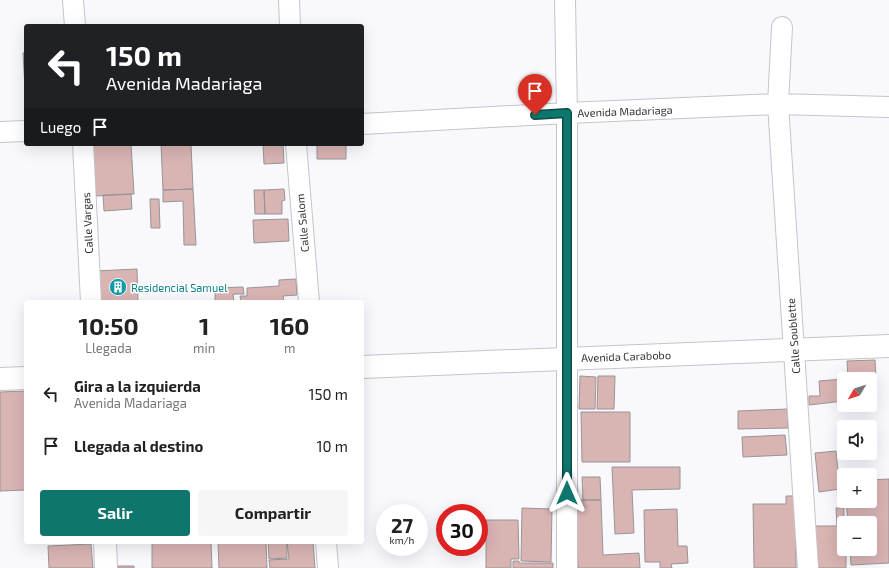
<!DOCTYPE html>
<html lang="es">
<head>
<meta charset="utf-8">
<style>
	body { margin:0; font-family:"Exo 2",sans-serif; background:#f6f6f6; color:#222; height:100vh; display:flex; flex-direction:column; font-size:15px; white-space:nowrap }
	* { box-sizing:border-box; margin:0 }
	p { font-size:13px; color:#767676 }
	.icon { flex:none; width:22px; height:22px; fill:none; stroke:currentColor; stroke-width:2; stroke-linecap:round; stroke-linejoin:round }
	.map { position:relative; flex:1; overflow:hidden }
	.panel { position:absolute; left:24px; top:300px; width:340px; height:244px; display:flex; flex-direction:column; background:#fff; border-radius:4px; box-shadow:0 4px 16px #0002 }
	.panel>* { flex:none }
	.guide { position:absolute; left:24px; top:24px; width:340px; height:122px; border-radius:4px; box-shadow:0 4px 16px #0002; background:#202124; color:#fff; overflow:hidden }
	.needle { width:26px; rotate:231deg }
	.controls { position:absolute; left:837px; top:372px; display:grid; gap:8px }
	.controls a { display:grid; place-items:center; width:40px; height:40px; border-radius:4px; background:#fff; box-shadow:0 4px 16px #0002; font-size:20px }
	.speed { position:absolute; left:376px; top:504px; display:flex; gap:8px; font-size:20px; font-weight:700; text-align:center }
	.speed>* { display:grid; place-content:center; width:52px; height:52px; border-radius:50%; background:#fff; box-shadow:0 4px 16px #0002; line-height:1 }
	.speed small { font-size:10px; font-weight:400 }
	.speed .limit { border:6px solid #d22; background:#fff; color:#111 }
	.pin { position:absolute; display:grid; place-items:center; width:34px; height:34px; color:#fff; margin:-41px -17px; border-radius:50% 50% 50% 0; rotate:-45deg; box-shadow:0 0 4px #0007 }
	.pin .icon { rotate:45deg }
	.me { position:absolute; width:44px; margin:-22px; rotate:0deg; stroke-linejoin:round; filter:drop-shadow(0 0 3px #0008) }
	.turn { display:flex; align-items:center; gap:14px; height:84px; padding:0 16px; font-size:18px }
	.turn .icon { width:52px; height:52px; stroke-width:2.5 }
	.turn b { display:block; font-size:28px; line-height:34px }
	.then { display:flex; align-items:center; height:38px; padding:0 16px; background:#0003; gap:8px; font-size:15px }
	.eta { display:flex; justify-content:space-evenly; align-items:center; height:68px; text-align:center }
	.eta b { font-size:24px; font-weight:700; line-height:28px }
	.cta { display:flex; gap:8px; margin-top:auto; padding:8px 16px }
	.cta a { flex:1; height:46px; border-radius:4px; background:#0f766e; color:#fff; font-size:16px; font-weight:700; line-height:46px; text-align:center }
	.cta a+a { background:#f6f6f6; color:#222 }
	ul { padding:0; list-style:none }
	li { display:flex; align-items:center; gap:12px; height:52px; padding:0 16px }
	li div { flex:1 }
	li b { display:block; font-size:15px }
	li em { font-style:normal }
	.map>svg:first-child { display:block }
	.building { fill:#d8b4b3; stroke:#999494 }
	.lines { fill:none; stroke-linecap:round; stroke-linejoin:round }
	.minor-casing { stroke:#c5c5c9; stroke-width:22 }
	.tertiary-casing { stroke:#c5c5c9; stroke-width:24 }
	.minor { stroke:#fff; stroke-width:20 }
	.tertiary { stroke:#fff; stroke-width:22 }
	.route-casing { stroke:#0a4d48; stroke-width:10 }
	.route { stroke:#0f766e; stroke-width:7 }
	.labels { text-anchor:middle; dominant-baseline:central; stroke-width:3; stroke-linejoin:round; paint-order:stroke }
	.street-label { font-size:11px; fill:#323234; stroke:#fff }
	.culture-label { font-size:11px; fill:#0d838f; stroke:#fff; text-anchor:start }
</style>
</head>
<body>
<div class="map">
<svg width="889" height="568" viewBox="0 0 889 568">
	<rect width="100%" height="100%" fill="#f9f9fd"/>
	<path class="building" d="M26 52V105L23 53Z
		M93 144H131L134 194 96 196Z
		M161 144H191L193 189 163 190Z
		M263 144H283L284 163 264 164Z
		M317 144H346V159H317Z
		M193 189 196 245H184L183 201 163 202V190Z
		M284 189 285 200 282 201V214H265L264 190Z
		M254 190H264L265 214H255Z
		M131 194 132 209 104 211 103 195Z
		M150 199H159L160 228H151Z
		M288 219 289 241 254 243 253 220Z
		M137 269 138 302H99L96 271Z
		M296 279 297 295 283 296 284 302H241L240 296H247V288L279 286V280Z
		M243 287 244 294H233L234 302H215V288Z
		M875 360 876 377 848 378 847 361Z
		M580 376 596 377 595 409H579Z
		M598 376H615L614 409H597Z
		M844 379V401L809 405V396H820L819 381Z
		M26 391V490L0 491V392Z
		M787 409 788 428 738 429V411Z
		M581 412H630V462H582Z
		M785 435 787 455 743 457 742 437Z
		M836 451 840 489 819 492 815 453Z
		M612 467H680V489L632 490 634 533 615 534Z
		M582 477H600L601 500H583Z
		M889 479V563L851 565 850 549H870V523H848L846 501H870V480Z
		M786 496H796V568H754L753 504H786Z
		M575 500H601L603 555 639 553 640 568H578Z
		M522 508 552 509 551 562 521 561Z
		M836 508H844V549H846V568H815L813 526H837Z
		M677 509 678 546H687L688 563 671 564 672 568H660V562H645L644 510Z
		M486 520H518L519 559H511V568H486Z
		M152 542H211L212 568H152Z
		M218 542H266L267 568H219Z
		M268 542H290H287V558L269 559Z
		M287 542H313L315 568H270L269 560 289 559Z
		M91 544 93 568H49L48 546Z
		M513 561H519V563H553V568H513Z
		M117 566H134V568H117Z"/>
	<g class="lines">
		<defs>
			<path id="minor" d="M73 0 75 26
				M289 0 290 26
				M565 0 567 113V568
				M782 27 778 104 808 568
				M362 124 567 113 778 104 889 107
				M0 132 26 131
				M83 144 91 302
				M296 144 309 302
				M326 542 328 568"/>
			<path id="tertiary" d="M362 367 889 346
				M0 379 26 378
				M105 542 106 568"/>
		</defs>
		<use href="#minor" class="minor-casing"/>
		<use href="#tertiary" class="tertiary-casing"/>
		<use href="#minor" class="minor"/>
		<use href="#tertiary" class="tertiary"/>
	</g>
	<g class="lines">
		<defs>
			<path id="route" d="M535 115 567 113V493"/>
		</defs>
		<use href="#route" class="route-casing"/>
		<use href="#route" class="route"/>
	</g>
	<defs>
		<symbol id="building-disc" viewBox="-11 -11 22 22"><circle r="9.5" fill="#0f9aa8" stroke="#fff"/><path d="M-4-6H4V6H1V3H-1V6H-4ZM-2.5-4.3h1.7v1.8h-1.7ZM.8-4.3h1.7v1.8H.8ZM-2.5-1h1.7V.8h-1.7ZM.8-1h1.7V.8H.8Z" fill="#fff"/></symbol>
	</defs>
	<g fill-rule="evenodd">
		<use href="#building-disc" x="108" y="277" width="20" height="20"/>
	</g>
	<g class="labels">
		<g class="street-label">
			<text transform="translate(625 111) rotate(-2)">Avenida Madariaga</text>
			<text transform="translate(87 223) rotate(-93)">Calle Vargas</text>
			<text transform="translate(302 223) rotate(-95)">Calle Salom</text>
			<text transform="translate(793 336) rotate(-94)">Calle Soublette</text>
			<text transform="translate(626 356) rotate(-2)">Avenida Carabobo</text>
		</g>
		<g class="culture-label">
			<text x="131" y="287">Residencial Samuel</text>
		</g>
	</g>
</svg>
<div class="controls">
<a><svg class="needle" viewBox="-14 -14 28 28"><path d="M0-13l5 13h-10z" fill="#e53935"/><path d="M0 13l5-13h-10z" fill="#767676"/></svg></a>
<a><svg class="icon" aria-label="sound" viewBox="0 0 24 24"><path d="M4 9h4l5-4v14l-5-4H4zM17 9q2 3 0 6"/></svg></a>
<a>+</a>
<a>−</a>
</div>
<div class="speed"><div>27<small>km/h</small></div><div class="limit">30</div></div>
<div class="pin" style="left:535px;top:115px;background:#d93025"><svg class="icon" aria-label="arrive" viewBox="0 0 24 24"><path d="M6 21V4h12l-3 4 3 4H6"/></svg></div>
<svg class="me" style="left:567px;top:493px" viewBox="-20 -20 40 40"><path d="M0-17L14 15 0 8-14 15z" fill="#0f766e" stroke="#fff" stroke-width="4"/></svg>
<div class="guide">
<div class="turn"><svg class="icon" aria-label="left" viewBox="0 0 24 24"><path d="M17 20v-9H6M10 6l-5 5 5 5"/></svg><div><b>150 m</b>Avenida Madariaga</div></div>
<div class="then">Luego<svg class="icon" aria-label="arrive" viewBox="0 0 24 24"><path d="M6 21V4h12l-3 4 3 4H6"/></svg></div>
</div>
<section class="panel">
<div class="eta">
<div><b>10:50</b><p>Llegada</p></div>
<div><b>1</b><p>min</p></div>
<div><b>160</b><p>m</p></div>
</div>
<ul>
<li><svg class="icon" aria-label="left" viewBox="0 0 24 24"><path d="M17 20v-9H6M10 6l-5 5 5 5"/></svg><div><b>Gira a la izquierda</b><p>Avenida Madariaga</p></div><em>150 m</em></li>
<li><svg class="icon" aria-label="arrive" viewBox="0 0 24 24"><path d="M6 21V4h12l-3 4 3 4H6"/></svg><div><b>Llegada al destino</b></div><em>10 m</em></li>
</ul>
<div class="cta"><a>Salir</a><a>Compartir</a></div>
</section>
</div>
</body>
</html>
